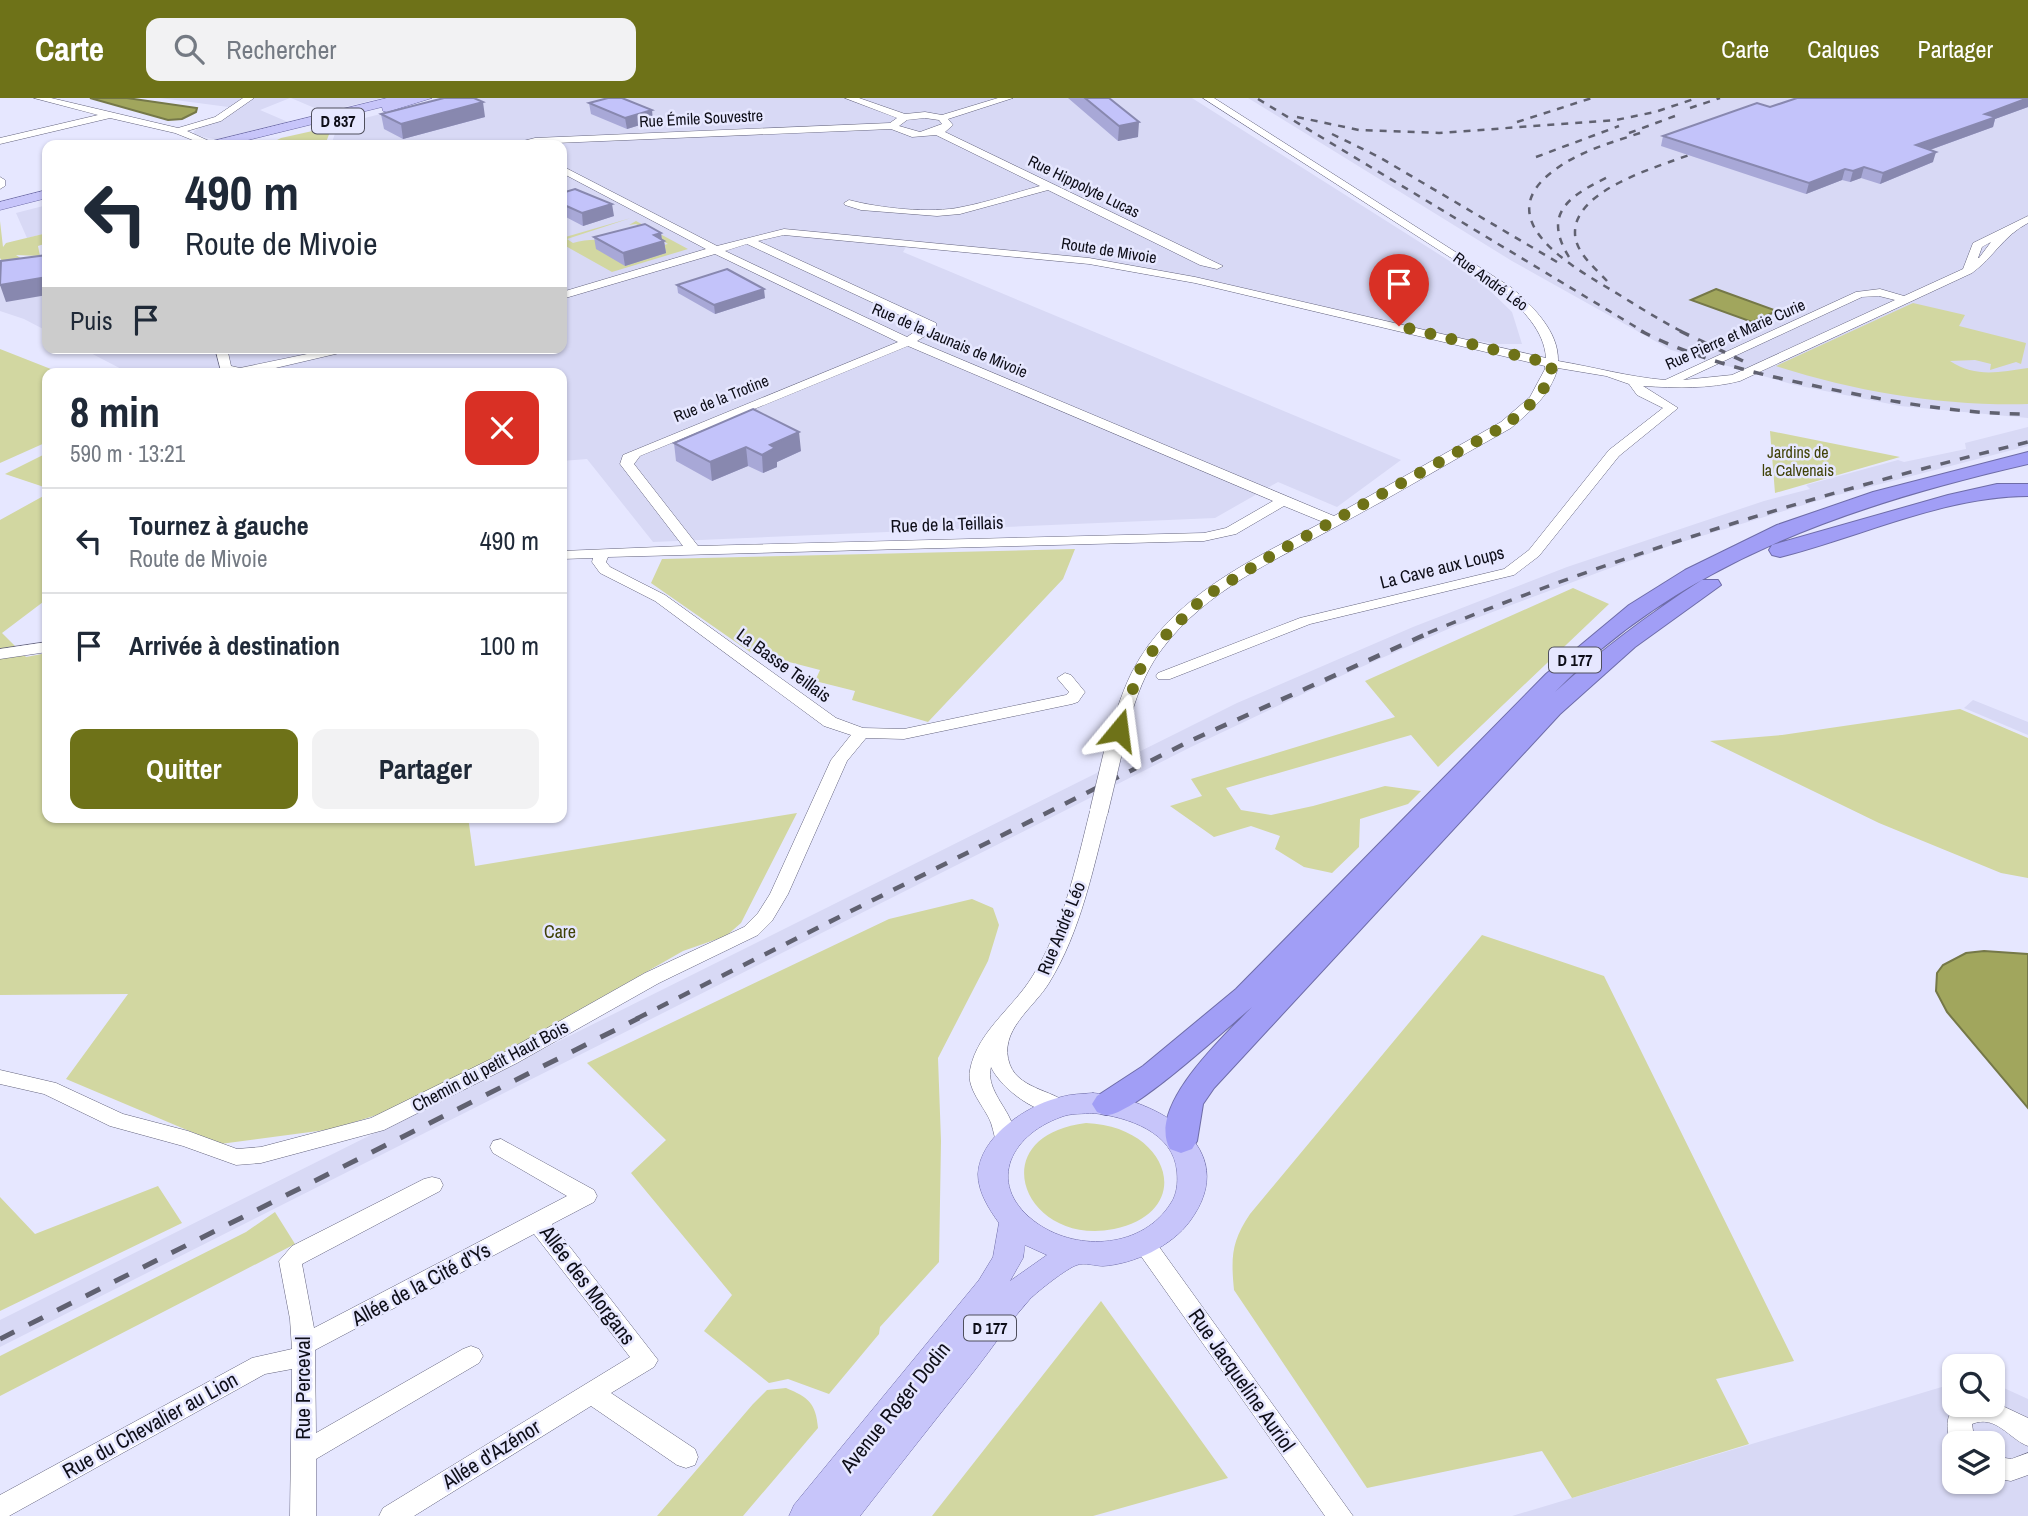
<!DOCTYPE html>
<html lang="fr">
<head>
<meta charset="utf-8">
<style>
	body { margin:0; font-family:"Archivo Narrow",sans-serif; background:#f2f2f3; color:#1f2937; height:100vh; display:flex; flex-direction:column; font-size:26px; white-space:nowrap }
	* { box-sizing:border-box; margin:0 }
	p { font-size:23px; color:#747a83 }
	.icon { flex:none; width:38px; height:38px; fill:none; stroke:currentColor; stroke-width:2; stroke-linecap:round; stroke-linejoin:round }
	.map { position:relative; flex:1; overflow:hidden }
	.sheet { position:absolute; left:42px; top:270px; width:525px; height:455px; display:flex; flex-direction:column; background:#fff; border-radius:14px; box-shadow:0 2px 5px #0004 }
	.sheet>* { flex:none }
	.hud { position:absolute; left:42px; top:42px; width:525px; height:214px; border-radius:14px; box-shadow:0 2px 5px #0004; background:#fff; color:#1f2937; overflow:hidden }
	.controls { position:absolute; left:1942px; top:1256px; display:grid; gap:14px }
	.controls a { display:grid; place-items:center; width:63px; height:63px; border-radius:14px; background:#fff; box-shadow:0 2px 5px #0004; font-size:35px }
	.pin { position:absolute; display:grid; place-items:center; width:60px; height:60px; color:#fff; margin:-72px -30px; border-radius:50% 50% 50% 0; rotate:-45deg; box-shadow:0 0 7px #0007 }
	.pin .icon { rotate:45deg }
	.me { position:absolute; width:77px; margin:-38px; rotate:16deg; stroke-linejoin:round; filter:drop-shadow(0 0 5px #0008) }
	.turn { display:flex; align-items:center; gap:24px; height:147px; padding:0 28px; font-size:32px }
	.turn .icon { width:91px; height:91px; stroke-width:2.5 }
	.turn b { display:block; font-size:49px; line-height:60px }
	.then { display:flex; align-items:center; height:66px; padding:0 28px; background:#0003; gap:14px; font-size:26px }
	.round { display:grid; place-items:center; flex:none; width:74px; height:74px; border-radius:14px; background:#f2f2f3 }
	.summary { display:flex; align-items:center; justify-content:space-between; height:119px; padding:0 28px }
	h1 { font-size:42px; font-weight:700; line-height:52px }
	.primary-button { display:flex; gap:14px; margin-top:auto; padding:14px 28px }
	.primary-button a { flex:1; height:80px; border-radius:14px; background:#6e7218; color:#fff; font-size:28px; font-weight:700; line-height:80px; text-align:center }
	.primary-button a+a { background:#f2f2f3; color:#1f2937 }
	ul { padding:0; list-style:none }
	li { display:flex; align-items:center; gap:21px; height:105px; padding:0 28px; border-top:2px solid #e0e1e3 }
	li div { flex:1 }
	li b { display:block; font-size:26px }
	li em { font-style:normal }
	header { display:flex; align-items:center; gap:42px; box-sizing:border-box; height:98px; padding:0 35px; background:#6e7218; color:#fff }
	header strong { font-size:33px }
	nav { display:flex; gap:38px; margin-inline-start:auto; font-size:24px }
	.search { width:490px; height:63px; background:#f2f2f3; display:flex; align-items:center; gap:18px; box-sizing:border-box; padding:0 24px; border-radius:14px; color:#747a83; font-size:26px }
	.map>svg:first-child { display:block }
	.built { fill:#d8d9f5; fill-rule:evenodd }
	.green { fill:#d2d7a1 }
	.water { fill:#a1a65d; stroke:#757848; stroke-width:2 }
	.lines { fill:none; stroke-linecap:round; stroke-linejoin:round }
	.minor-casing { stroke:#63637d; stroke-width:1 }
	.major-casing { stroke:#6e6ca8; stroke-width:1 }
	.highway-casing { stroke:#6e6ca8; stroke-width:2 }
	.minor { fill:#fff; fill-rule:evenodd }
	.major { fill:#c7c5fa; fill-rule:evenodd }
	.highway { fill:#a19ef6; fill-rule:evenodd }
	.rail-far3 { stroke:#606170; stroke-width:2.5; stroke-dasharray:7 7; stroke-linecap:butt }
	.rail-far2 { stroke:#606170; stroke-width:3.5; stroke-dasharray:10 10; stroke-linecap:butt }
	.rail-far1 { stroke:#606170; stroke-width:4.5; stroke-dasharray:12 12; stroke-linecap:butt }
	.rail { stroke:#606170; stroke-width:5; stroke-dasharray:16 16; stroke-linecap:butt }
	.minor-bridge-casing { stroke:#63637d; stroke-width:19; stroke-linecap:butt }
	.minor-bridge { stroke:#fff; stroke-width:18 }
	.wall { fill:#a8a8d7 }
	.shaded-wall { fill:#8888af }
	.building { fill:#c3c3fa; stroke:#8888af; stroke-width:2 }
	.route { stroke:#6e7218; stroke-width:12; stroke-dasharray:0 21.6 }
	.labels { text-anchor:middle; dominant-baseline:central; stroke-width:5; stroke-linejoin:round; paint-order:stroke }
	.far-street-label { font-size:16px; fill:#0e0e18; stroke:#e6e7ff }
	.shield { fill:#e6e7ff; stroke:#4f4f5d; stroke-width:2 }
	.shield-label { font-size:16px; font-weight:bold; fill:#0e0e18 }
	.far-park-label { font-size:16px; fill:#404207; stroke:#e6e7ff }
	.street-label { font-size:18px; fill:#0e0e18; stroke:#e6e7ff }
	.park-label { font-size:18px; fill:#404207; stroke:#e6e7ff }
	.near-street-label { font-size:21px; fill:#0e0e18; stroke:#e6e7ff }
</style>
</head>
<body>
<header>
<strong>Carte</strong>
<div class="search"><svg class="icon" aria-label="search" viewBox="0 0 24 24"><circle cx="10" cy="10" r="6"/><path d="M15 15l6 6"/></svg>Rechercher</div>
<nav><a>Carte</a><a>Calques</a><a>Partager</a></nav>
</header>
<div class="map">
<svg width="2028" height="1418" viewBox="0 0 2028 1418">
	<rect width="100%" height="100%" fill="#e6e7ff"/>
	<path class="built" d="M160 0H290L260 12 288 24 219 42 194 37V33L236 10Z
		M291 0H382L324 14Z
		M442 0H1192L1478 181 1512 214 1522 246H1496L1373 224 1144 174 1086 165 906 149 903 154 1401 362 1337 409 1278 384 1215 420 653 444 587 361 562 363V275H129L81 250H562V47H331L338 27Z
		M1248 0H2028V320L1900 308 1795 287 1671 252 1512 163Z
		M47 107V135L27 140 16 115Z
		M47 169V233L24 221 0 213V177Z
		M2028 329V348L1830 399 1672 447 1455 528 1343 577 1191 649 0 1249V1222L1237 605 1413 529 1567 469 1764 403 1810 391 1806 387 1898 362 1904 364 1966 351 1965 345Z
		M1973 602 2028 624V637L1964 610Z
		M1955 1285V1307H1993V1285L2028 1301V1418H1512ZM1955 1346H1993V1384H1955Z"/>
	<path class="green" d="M326 30 331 31 325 47H277L282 46 277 42 281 40Z
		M631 120 567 141 573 145C609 134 637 155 668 146L636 126 629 127 636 123 688 151 612 174 562 146V140Z
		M0 123 3 149 6 145 47 135V145L38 148 40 158 16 157 22 161 4 166 0 160Z
		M1913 205 1965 217 1959 228 2026 245 2021 266 2016 264 1990 272 1991 266 1975 262 1950 263C1976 280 1999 274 2028 270V306C1943 308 1857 294 1776 268Z
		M0 251 61 275H47V344L0 365Z
		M1770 333 1900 359 1775 395Z
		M47 355V390L5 376Z
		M47 396V501L2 535 26 559 47 555V719H468L475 768 797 715 741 825 726 838 683 853 492 962 392 1012 333 1031 220 1046 66 981 128 896 0 897V422Z
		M1075 451 1063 481 928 624 852 602 855 593 815 583 820 572 750 554 651 485 662 461Z
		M1573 490 1609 506 1438 669 1411 637 1226 690 1241 712 1271 717 1313 708 1385 688 1421 693 1408 706 1360 721 1359 749 1332 775 1304 769 1275 751 1280 738 1251 728 1214 739 1170 708 1202 698 1191 681 1395 619 1365 583Z
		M1960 611 2028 640V780L2001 775 1879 725 1710 643 1782 637Z
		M972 801 993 810 999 827 988 863 938 960 941 1043 939 1164 880 1229 879 1236 829 1296 788 1281 769 1285 704 1233 732 1197 631 1075 666 1042 587 965 889 821Z
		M1482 837 1604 878 1794 1263 1716 1281 1749 1346 1572 1400 1542 1353 1367 1390 1234 1192C1231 1160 1231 1144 1250 1116Z
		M1086 1025C1170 1028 1197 1114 1114 1131 1024 1149 980 1038 1086 1025Z
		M158 1088 182 1125 0 1213V1099L35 1136Z
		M275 1114 295 1146 0 1298V1258L246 1134Z
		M1101 1203 1228 1380 1093 1418H932Z
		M786 1290C808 1299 816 1305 818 1330L743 1418H657L753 1306 767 1292Z"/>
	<path class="water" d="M90 0H127L197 10 196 14 182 21 168 22Z
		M1716 191 1777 213 1752 224 1691 202Z
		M1984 853 2028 856V1010L1947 914 1936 893 1937 875 1943 867 1966 855Z"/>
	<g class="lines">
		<defs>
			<path id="minor" d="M34 0H51L178 30 215 19 243 0H254L221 23 187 33 218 47H205L175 35 110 20 0 46V40L98 17Z
				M845 0H859L905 16 925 14 942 17 998 0H1013L948 21 953 27 945 34 1223 168 1217 171 1200 167 1048 92 960 116 937 118 861 112 845 107 844 105 849 102C879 110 931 116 962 109 988 104 1014 95 1040 88L936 37 912 39 891 31 507 47 535 40 890 25 897 20ZM925 20 939 22 942 26 920 34 899 28 907 22Z
				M1203 0H1214L1512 190C1532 208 1559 233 1558 263 1594 269 1629 279 1665 282L1856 194 1880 191 1904 198 1963 171 1973 145 2028 118V125C2003 138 1994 159 1972 175L1740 283C1709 291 1676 290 1643 288L1678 310 1619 358 1539 458 1514 477 1310 526 1170 581H1158L1156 578 1158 575 1300 520 1504 471 1529 452 1609 352 1663 310 1637 297 1629 286 1606 278 1558 270C1550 297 1532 312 1511 330 1453 362 1397 396 1339 427 1276 462 1206 492 1162 551 1140 580 1131 616 1122 650L1114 655 1106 650C1113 624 1120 598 1132 574 1171 498 1252 462 1323 424L1284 408 1236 436 1204 443 608 459 606 464 610 469 665 497 836 620 863 630 904 631 1066 597 1069 594 1057 580 1065 575 1071 577 1085 594 1078 604 1072 606 904 641 866 640 847 663 788 796 772 823 758 837 659 885 517 965 384 1032 261 1065 236 1067 183 1048 110 1028 44 996 0 986V972L56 985 123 1016 188 1033 237 1051 261 1049 371 1020 503 955 645 875 744 829 758 815 770 796 831 662 851 637 824 628 655 503 600 475 592 464 593 460 562 461V453L683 448 620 366 623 357 898 244 715 156 562 201V194L706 151 562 75V68L717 148 784 131 1089 160 1195 179 1546 260C1544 232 1523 213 1504 194ZM784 137 1089 166 1195 185 1545 268V271L1530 299 1501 324 1334 418 917 243 936 231V225L758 143ZM1991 144 1979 160H1978L1982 149ZM747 146 923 228 907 239 725 153ZM1879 198 1895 202 1732 277 1683 282 1862 199ZM908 248 1273 403 1226 430 1204 435 698 448 634 366 640 358Z
				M226 41 249 42 260 47 223 46V42Z
				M0 79 5 82V88L0 91Z
				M215 250H227L231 268 240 270 336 250H361L254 275 221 273Z
				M47 544V554L0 561V551Z
				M1099 708 1108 713C1093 771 1081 833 1049 885 1034 910 997 933 1010 967 1020 993 1061 993 1069 1009L1066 1014C1042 1022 1001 991 991 969 986 989 1004 1006 1011 1023 1014 1029 1016 1038 1018 1045L1015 1051 1007 1053 999 1051C995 1043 994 1034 991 1025 985 1009 966 991 970 972 977 934 1013 910 1032 879 1063 830 1076 769 1090 713Z
				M501 1041 594 1092 597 1098 594 1104 552 1126 658 1262 654 1269 611 1295 695 1351 698 1359 695 1367 686 1370 677 1367 591 1308 414 1418H379L383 1410 630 1259 534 1136 315 1252 316 1335 463 1251 471 1248 479 1251 483 1258 479 1265 316 1361V1418H290L292 1271 265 1276 9 1418H0V1397L252 1260 292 1251 290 1221 279 1163 292 1148 424 1081 432 1079 440 1081 443 1087 440 1093 302 1166 314 1230 567 1098 493 1055 490 1049 493 1043Z
				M1144 1136 1152 1139 1353 1418H1325L1136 1151 1133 1145 1136 1139Z
				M1994 1304 2028 1320V1348C2009 1341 1996 1316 1972 1326L1975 1346H1955L1954 1354C1948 1341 1941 1315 1959 1308 1968 1304 1984 1307 1993 1307Z
				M2028 1355V1377L2011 1383 1993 1380V1358L2011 1361Z"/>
			<path id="major" d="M387 0H432L387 14 383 13 382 9 228 47H208L209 44Z
				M47 92V100L0 112V104Z
				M1093 995C1156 1001 1244 1049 1190 1123 1172 1148 1134 1166 1103 1168 1096 1168 1084 1164 1077 1167 1067 1170 1038 1193 1030 1201 1010 1223 993 1249 975 1272 936 1321 898 1369 860 1418H789L794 1407 979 1182 993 1159 999 1125C989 1111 978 1094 978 1076 980 1038 1027 1007 1061 999 1071 996 1082 996 1093 995ZM1093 1015C1128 1019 1174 1034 1177 1074 1178 1085 1177 1096 1171 1105 1143 1150 1079 1154 1038 1126 985 1089 1008 1038 1061 1019 1071 1015 1083 1016 1093 1015ZM1025 1147 1047 1157 1010 1183 1023 1160Z"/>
			<path id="highway" d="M2028 354V366C1854 406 1682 463 1555 594 1601 552 1649 516 1702 482H1718L1721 487 1635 549 1560 616 1214 990 1203 1006 1197 1043 1192 1051 1181 1055 1170 1051C1146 1009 1225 937 1252 909 1229 928 1132 1018 1107 1017 1104 1017 1100 1015 1097 1014L1092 1006 1097 998 1143 968 1236 891 1546 576 1629 507 1685 472 1777 427 1873 394Z
				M1997 386H2028V398C1945 398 1860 439 1780 459L1772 457 1769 452 1772 447 1948 397Z"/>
		</defs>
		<use href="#minor" class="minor-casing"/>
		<use href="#major" class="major-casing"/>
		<use href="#highway" class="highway-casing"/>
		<use href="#minor" class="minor"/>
		<use href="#major" class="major"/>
		<use href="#highway" class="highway"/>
		<path class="rail-far3" d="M1258 1 1644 234
			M1690 10 1720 0
			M1297 19 1359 32 1439 35 1616 22 1655 14 1697 0
			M1517 24 1592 0
			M1629 35 1675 18
			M1640 35C1610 45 1577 54 1552 74 1488 123 1575 170 1613 193 1636 207 1659 222 1683 234
			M1332 36 1379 59 1557 164
			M1536 59 1619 28
			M1569 159C1541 114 1571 97 1610 78
			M1607 183C1595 170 1575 154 1575 135 1574 92 1657 69 1689 57"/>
		<path class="rail-far2" d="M1641 233C1699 263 1762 277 1825 290 1893 304 1959 316 2028 316
			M1680 233 1743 263
			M1428 535C1623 455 1823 394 2028 344"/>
		<path class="rail-far1" d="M636 921 1192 642 1433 533"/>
		<path class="rail" d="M0 1241 639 920"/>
		<defs>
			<path id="minor-bridge" d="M1099 713 1114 650"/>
		</defs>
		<use href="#minor-bridge" class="minor-bridge-casing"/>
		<use href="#minor-bridge" class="minor-bridge"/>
	</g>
	<path class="wall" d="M1068 0H1109L1138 39 1118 43Z
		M2028 0V9L1995 21 1993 29 1930 52 1933 64 1880 86 1861 80 1850 84 1842 82 1806 96 1661 48 1663 38 1770 9Z
		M589 5 653 23 627 31 591 16Z
		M381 16 485 19 403 41 384 31Z
		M562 95 614 118 583 128 562 117Z
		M661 135 662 142 664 143 666 155 625 168 596 151 594 139Z
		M677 187 765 200 715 216 678 195Z
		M674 345 801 353 777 364V369L763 375 748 368 712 383 676 363Z"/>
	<path class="shaded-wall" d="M2028 0V9L1995 21 1993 29 1913 58 1916 47 1985 16Z
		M483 4 485 19 403 41 401 26Z
		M652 12 653 23 627 31 625 20Z
		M1139 24 1138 39 1118 43 1119 28Z
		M1936 54 1933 64 1880 86 1883 75Z
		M1864 69 1861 80 1850 84 1853 73Z
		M1845 71 1842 82 1806 96 1809 85Z
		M612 106 614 118 583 128 582 115Z
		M661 135 662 144 664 143 666 155 625 168 623 155 654 137Z
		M47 179V197L6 204 0 187Z
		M764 191 765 200 715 216 714 207Z
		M799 334 801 353 777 364V369L763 375 762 357 770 347Z
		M746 349 748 368 712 383 710 364Z"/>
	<path class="building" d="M444 0H474L483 4 401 26 381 16Z
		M608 0H622L652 12 625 20 589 5Z
		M1085 0H1109L1139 24 1119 28Z
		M1797 0H2028L1985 16 1996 19 1916 47 1936 54 1883 75 1864 69 1853 73 1845 71 1809 85 1663 38 1757 5 1770 9Z
		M575 91 612 106 582 115 562 106V95Z
		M645 126 661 135 654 137 664 143 623 155 594 139Z
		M47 157V179L0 187 1 163Z
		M727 171 764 191 714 207 677 187Z
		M753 311 799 334 770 347 775 350 762 357 746 349 710 364 674 345Z"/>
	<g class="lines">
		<path class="route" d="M1119 632 1139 573 1158 545 1204 499 1279 453 1506 327C1526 310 1550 294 1552 266L1399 228"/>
	</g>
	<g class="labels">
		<g class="far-street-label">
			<text transform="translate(701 20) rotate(-3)">Rue Émile Souvestre</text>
			<text transform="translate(1084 88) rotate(26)">Rue Hippolyte Lucas</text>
			<text transform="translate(1109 152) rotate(9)">Route de Mivoie</text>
			<text transform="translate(1491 183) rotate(36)">Rue André Léo</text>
			<text transform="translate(1735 236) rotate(-24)">Rue Pierre et Marie Curie</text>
			<text transform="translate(950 242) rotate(23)">Rue de la Jaunais de Mivoie</text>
			<text transform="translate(721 300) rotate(-22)">Rue de la Trotine</text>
		</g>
		<g class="shield">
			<rect x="312" y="10.5" width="52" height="25" rx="5"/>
			<rect x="1549" y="549.5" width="52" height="25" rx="5"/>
			<rect x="964" y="1217.5" width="52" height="25" rx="5"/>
		</g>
		<g class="shield-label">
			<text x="338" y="23">D 837</text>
			<text x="1575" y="562">D 177</text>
			<text x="990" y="1230">D 177</text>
		</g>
		<g class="far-park-label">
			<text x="1798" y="354">Jardins de<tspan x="1798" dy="18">la Calvenais</tspan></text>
		</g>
		<g class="street-label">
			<text transform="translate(947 426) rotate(-2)">Rue de la Teillais</text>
			<text transform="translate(1442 469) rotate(-14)">La Cave aux Loups</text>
			<text transform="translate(784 567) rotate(36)">La Basse Teillais</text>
			<text transform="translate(1061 830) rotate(-68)">Rue André Léo</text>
			<text transform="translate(490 968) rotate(-28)">Chemin du petit Haut Bois</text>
		</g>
		<g class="park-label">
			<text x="560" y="833">Care</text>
		</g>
		<g class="near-street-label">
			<text transform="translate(421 1186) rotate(-28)">Allée de la Cité d'Ys</text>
			<text transform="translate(588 1187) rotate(53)">Allée des Morgans</text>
			<text transform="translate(1242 1282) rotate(55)">Rue Jacqueline Auriol</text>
			<text transform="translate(302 1290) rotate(-90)">Rue Perceval</text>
			<text transform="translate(895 1309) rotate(-51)">Avenue Roger Dodin</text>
			<text transform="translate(150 1327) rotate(-29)">Rue du Chevalier au Lion</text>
			<text transform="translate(491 1356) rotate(-32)">Allée d'Azénor</text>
		</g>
	</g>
</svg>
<div class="controls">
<a><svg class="icon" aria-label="search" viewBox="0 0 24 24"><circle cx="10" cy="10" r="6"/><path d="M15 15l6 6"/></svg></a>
<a><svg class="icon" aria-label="layers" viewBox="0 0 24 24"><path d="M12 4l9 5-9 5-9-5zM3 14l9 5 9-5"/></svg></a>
</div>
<div class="pin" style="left:1399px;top:228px;background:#d93025"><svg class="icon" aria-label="arrive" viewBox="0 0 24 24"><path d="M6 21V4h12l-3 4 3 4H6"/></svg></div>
<svg class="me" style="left:1119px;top:632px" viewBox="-20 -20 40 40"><path d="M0-17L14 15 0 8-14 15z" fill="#6e7218" stroke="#fff" stroke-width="4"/></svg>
<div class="hud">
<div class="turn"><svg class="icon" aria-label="left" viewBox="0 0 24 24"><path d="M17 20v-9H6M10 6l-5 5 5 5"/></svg><div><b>490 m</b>Route de Mivoie</div></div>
<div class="then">Puis<svg class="icon" aria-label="arrive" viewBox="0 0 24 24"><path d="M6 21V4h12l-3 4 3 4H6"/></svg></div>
</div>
<section class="sheet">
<div class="summary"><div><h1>8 min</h1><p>590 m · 13:21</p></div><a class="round" style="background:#d93025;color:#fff"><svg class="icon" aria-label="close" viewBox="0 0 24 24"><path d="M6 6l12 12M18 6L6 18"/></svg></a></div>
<ul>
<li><svg class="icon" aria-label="left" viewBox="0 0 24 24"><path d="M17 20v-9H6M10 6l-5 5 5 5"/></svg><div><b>Tournez à gauche</b><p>Route de Mivoie</p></div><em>490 m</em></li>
<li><svg class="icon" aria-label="arrive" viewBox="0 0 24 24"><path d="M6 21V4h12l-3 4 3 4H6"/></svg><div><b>Arrivée à destination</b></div><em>100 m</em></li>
</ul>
<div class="primary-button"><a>Quitter</a><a>Partager</a></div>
</section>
</div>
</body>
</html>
